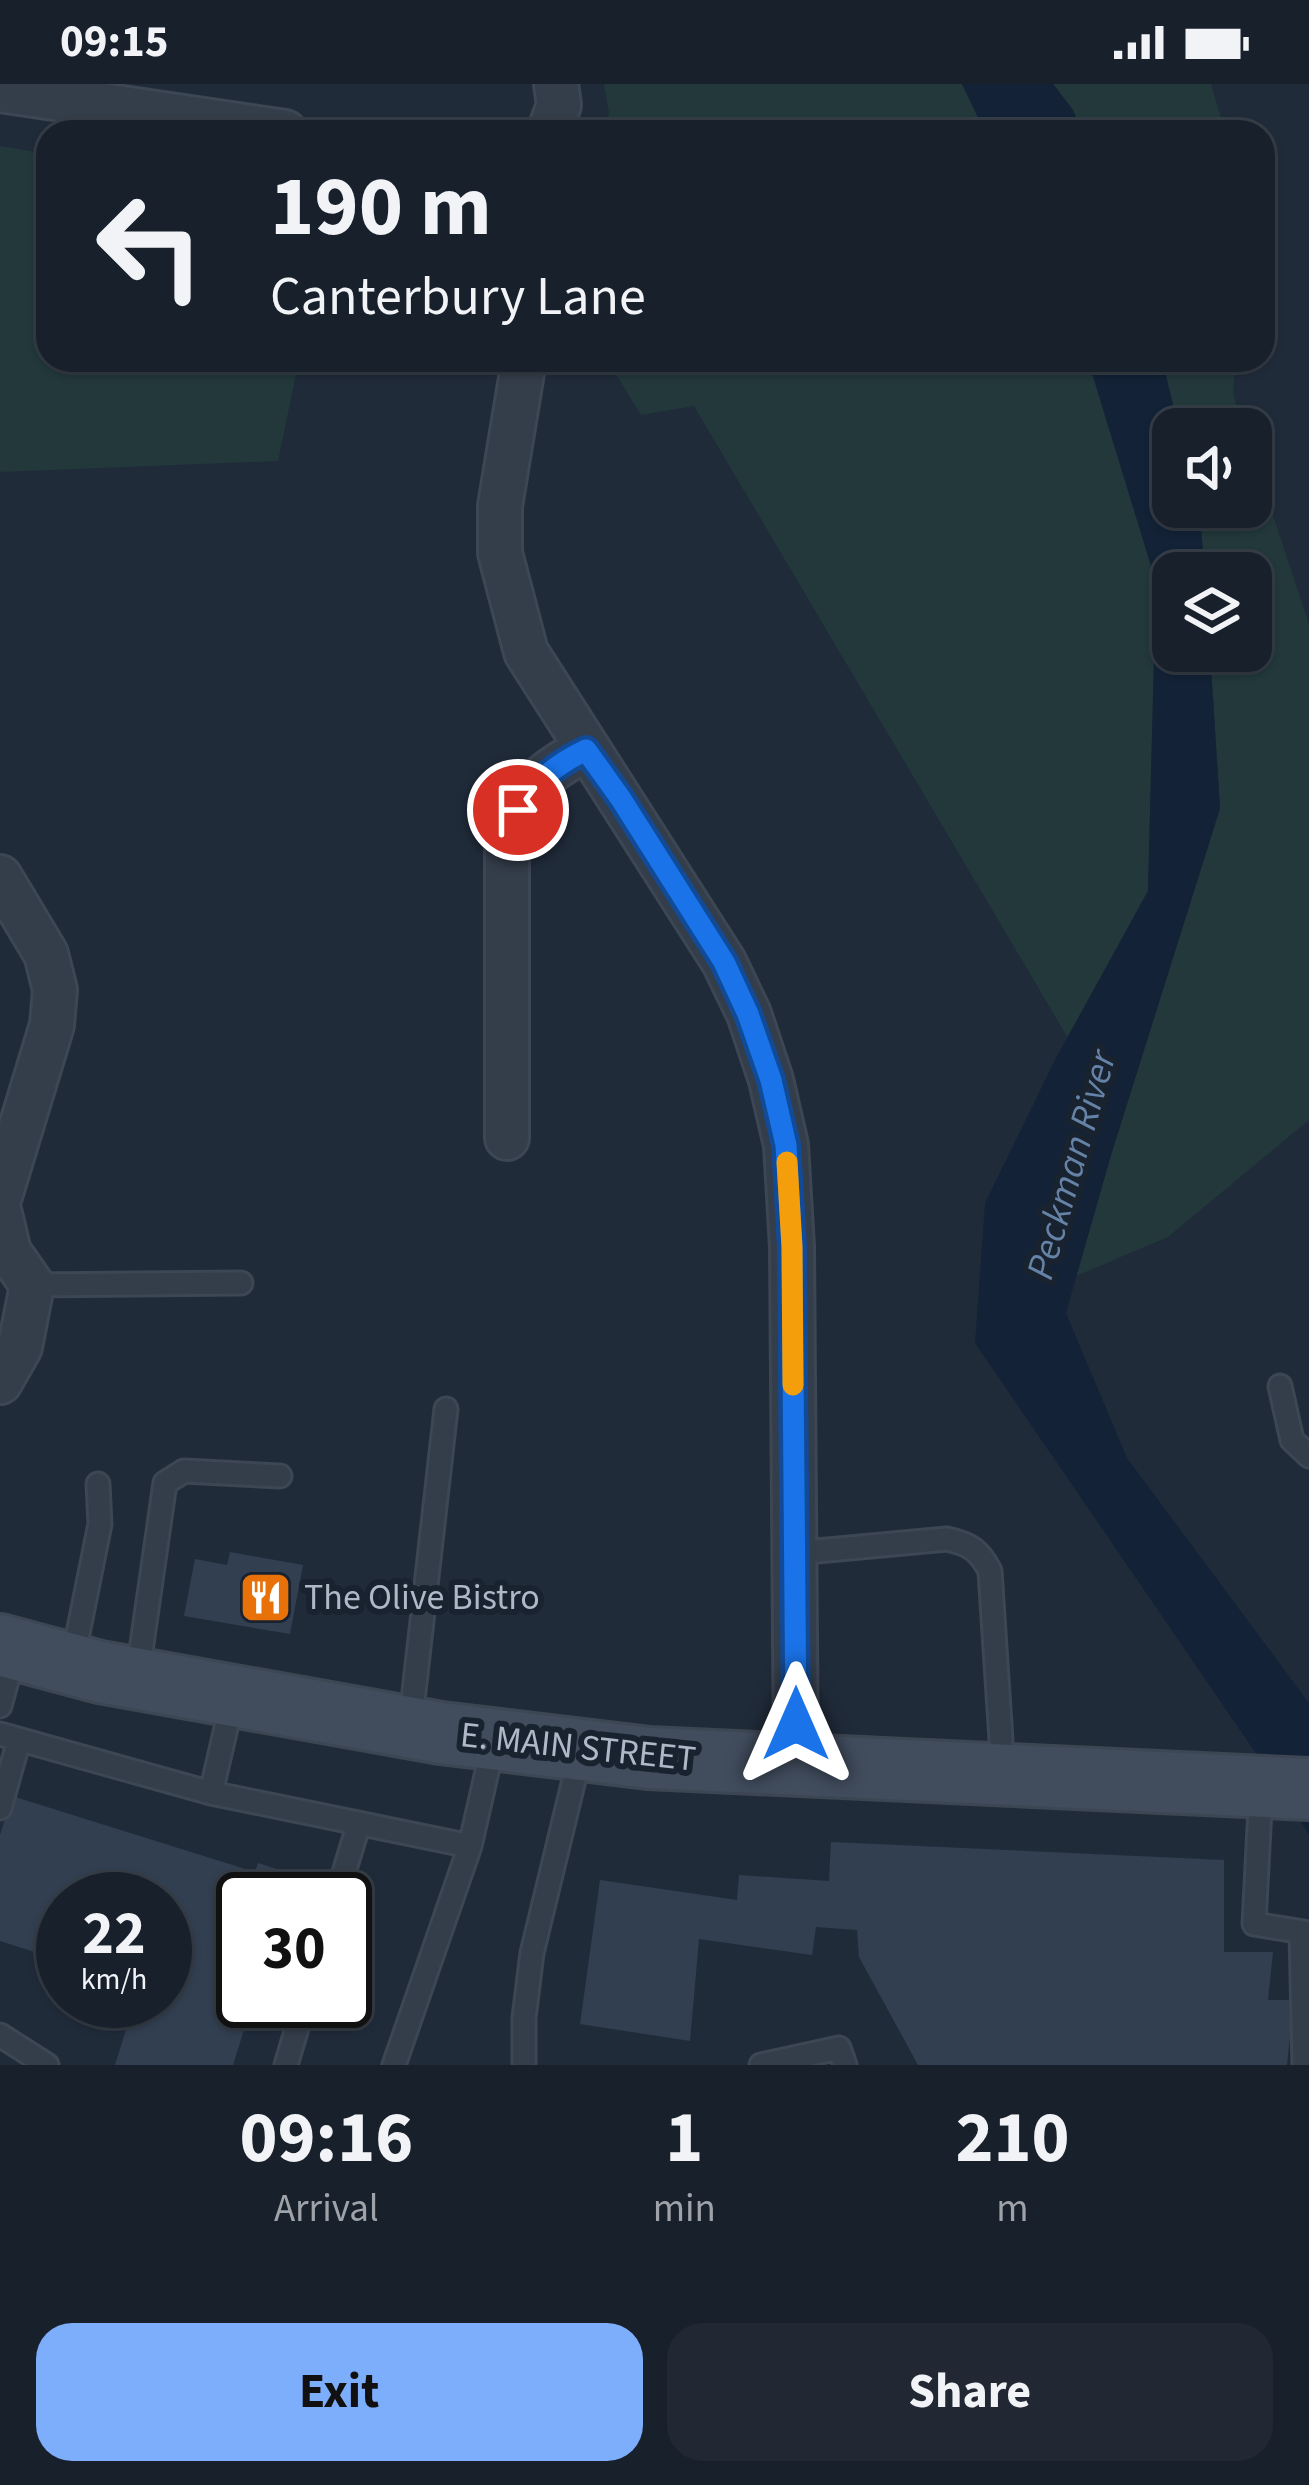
<!DOCTYPE html>
<html lang="en">
<head>
<meta charset="utf-8">
<style>
	body { margin:0; font-family:"Source Sans 3",sans-serif; background:#212834; color:#f1f3f6; height:100vh; display:flex; flex-direction:column; font-size:45px; white-space:nowrap }
	* { box-sizing:border-box; margin:0 }
	p { font-size:39px; color:#9fa3a9 }
	.icon { flex:none; width:66px; height:66px; fill:none; stroke:currentColor; stroke-width:2; stroke-linecap:round; stroke-linejoin:round }
	.map { position:relative; height:1981px; overflow:hidden }
	.drawer { display:flex; flex-direction:column; background:#18202c; flex:1 }
	.drawer>* { flex:none }
	.guide { position:absolute; left:36px; top:36px; width:1239px; height:252px; border-radius:36px; box-shadow:0 3px 9px #0004,0 0 0 3px #363e48; background:#18202c; color:#f1f3f6; overflow:hidden }
	.buttons { position:absolute; left:1152px; top:324px; display:grid; gap:24px }
	.buttons a { display:grid; place-items:center; width:120px; height:120px; border-radius:24px; background:#18202c; box-shadow:0 3px 9px #0004,0 0 0 3px #363e48; font-size:60px }
	.speed { position:absolute; left:36px; top:1788px; display:flex; gap:24px; font-size:60px; font-weight:700; text-align:center }
	.speed>* { display:grid; place-content:center; width:156px; height:156px; border-radius:50%; background:#18202c; box-shadow:0 3px 9px #0004,0 0 0 3px #363e48; line-height:1 }
	.speed small { font-size:30px; font-weight:400 }
	.speed .limit { border:6px solid #111; border-radius:18px; background:#fff; color:#111 }
	.pin { position:absolute; display:grid; place-items:center; width:102px; height:102px; color:#fff; margin:-51px; border:6px solid #fff; border-radius:50%; box-shadow:0 3px 12px #0007 }
	.me { position:absolute; width:132px; margin:-66px; rotate:0deg; stroke-linejoin:round; filter:drop-shadow(0 0 9px #0008) }
	.turn { display:flex; align-items:center; gap:42px; height:252px; padding:0 36px; font-size:54px }
	.turn .icon { width:156px; height:156px; stroke-width:2.5 }
	.turn b { display:block; font-size:84px; line-height:102px }
	.eta { display:flex; justify-content:space-evenly; align-items:center; height:204px; text-align:center }
	.eta b { font-size:72px; font-weight:700; line-height:84px }
	.button { display:flex; gap:24px; margin-top:auto; padding:24px 36px }
	.button a { flex:1; height:138px; border-radius:36px; background:#7daefc; color:#111; font-size:48px; font-weight:700; line-height:138px; text-align:center }
	.button a+a { background:#212834; color:#f1f3f6 }
	.status { display:flex; justify-content:space-between; align-items:center; height:84px; padding:0 60px; background:#18202c; direction:ltr }
	.status svg { height:33px; fill:currentColor }
	.map>svg:first-child { display:block }
	.green { fill:#22383b }
	.water { fill:#132237 }
	.building { fill:#323f50 }
	.lines { fill:none; stroke-linecap:round; stroke-linejoin:round }
	.service-casing { stroke:#3d4653; stroke-width:27 }
	.minor-casing { stroke:#3d4653; stroke-width:48 }
	.secondary-casing { stroke:#3d4653; stroke-width:66 }
	.service { stroke:#343d4a; stroke-width:21 }
	.minor { stroke:#343d4a; stroke-width:42 }
	.secondary { stroke:#414c5d; stroke-width:60 }
	.route-casing { stroke:#114b97; stroke-width:30 }
	.route { stroke:#1a73e8; stroke-width:21 }
	.slow { stroke:#f59e0b; stroke-width:21 }
	.labels { text-anchor:middle; dominant-baseline:central; stroke-width:12; stroke-linejoin:round; paint-order:stroke }
	.poi-label { font-size:36px; fill:#aeb8c6; stroke:#19222f; text-anchor:start }
	.street-label { font-size:36px; fill:#aeb8c6; stroke:#19222f }
	.water-label { font-size:39px; font-style:italic; fill:#6582a7; stroke:#19222f }
</style>
</head>
<body>
<div class="status"><b>09:15</b><svg viewBox="0 0 49 12"><path d="M0 12V9h3v3zM5 12V6h3v6zM10 12V3h3v9zM15 12V0h3v12zM26 1h20v11H26zM47 4h2v5h-2z"/></svg></div>
<div class="map">
<svg width="1309" height="1981" viewBox="0 0 1309 1981">
	<rect width="100%" height="100%" fill="#202b3a"/>
	<path class="green" d="M604 0H962L985 48H604L609 29Z
		M1053 0H1211L1225 48H1082L1073 26Z
		M0 62 48 70V276H299L278 377 0 388Z
		M607 276H1088L1156 498 1148 807 1068 954 694 322 641 331Z
		M1162 276H1236L1233 310 1244 345H1179Z
		M1251 365 1309 540V1036L1168 1153 1076 1192 1111 1071 1220 725 1210 567H1251V489H1205L1199 423H1251Z"/>
	<path class="water" d="M962 0H1053L1073 26 1082 48H985Z
		M1088 276H1162L1179 345H1173V423H1199L1205 489H1173V567H1210L1220 724 1111 1071 1066 1229 1127 1374 1309 1619V1751L1279 1703 975 1259 985 1119 1056 974 1148 807 1156 498Z"/>
	<path class="building" d="M230 1468 303 1481 290 1550 184 1532 195 1475 227 1481Z
		M12 1712 255 1788 258 1779 292 1790 301 1799V1815H243V1917H253L233 1981H115L135 1917H165V1815H63V1877L0 1857V1751Z
		M831 1758 1224 1776V1868H1273L1268 1916H1294L1287 1981H918L859 1873 857 1846 816 1843 812 1871 699 1855 690 1957 580 1940 600 1796 737 1816 739 1791 829 1797Z"/>
	<g class="lines">
		<defs>
			<path id="service" d="M32 1201 241 1199
				M1280 1302 1292 1356 1309 1372
				M795 1469 947 1455C970 1460 979 1466 990 1487L1001 1656
				M73 1574 100 1440 98 1400
				M138 1588 165 1399 184 1387 280 1392
				M232 1618 211 1709 470 1762 494 1657
				M0 1622 14 1571
				M410 1643 446 1325
				M0 1650 211 1709
				M1261 1705 1254 1840 1309 1849
				M0 1724 19 1656
				M336 1815 359 1739
				M1301 1848 1304 1981
				M0 1951 47 1981
				M286 1981 305 1917
				M394 1981 470 1762
				M524 1981V1934L532 1869 581 1667
				M761 1981 839 1964 845 1981"/>
			<path id="minor" d="M0 6 285 48
				M549 48 559 21 556 0
				M524 276 500 422V469L526 568 724 878 749 930 771 996 786 1061 792 1163 796 1682
				M0 793 46 870 55 906 52 941 0 1112
				M507 1054V761C522 709 536 690 586 666
				M0 1130 9 1168 32 1201 20 1263 0 1298"/>
			<path id="secondary" d="M0 1561 100 1588 441 1649 649 1674 1309 1705"/>
		</defs>
		<use href="#service" class="service-casing"/>
		<use href="#minor" class="minor-casing"/>
		<use href="#secondary" class="secondary-casing"/>
		<use href="#service" class="service"/>
		<use href="#minor" class="minor"/>
		<use href="#secondary" class="secondary"/>
	</g>
	<g class="lines">
		<defs>
			<path id="route" d="M518 726C538 696 553 682 586 666L621 715 724 878 748 930 771 996 786 1061 792 1163 796 1640"/>
		</defs>
		<use href="#route" class="route-casing"/>
		<use href="#route" class="route"/>
		<path class="slow" d="M787 1078 792 1163 793 1301"/>
	</g>
	<defs>
		<symbol id="restaurant-square" viewBox="-11 -11 22 22"><rect x="-9" y="-9" width="18" height="18" rx="4" fill="#e8710a" stroke="#19222f"/><path d="M-5-6h1v4h1v-4h1v4h1v-4h1v5L-1.5 .5V6h-2V.5L-5-1ZM5-6V6H3V1.5H1.5Q1.5-4 5-6Z" fill="#fff"/></symbol>
	</defs>
	<g fill-rule="evenodd">
		<use href="#restaurant-square" x="236" y="1484" width="59" height="59"/>
	</g>
	<g class="labels">
		<g class="poi-label">
			<text x="304" y="1513">The Olive Bistro</text>
		</g>
		<g class="street-label">
			<text transform="translate(578 1663) rotate(6)">E. MAIN STREET</text>
		</g>
		<g class="water-label">
			<text transform="translate(1072 1081) rotate(-74)">Peckman River</text>
		</g>
	</g>
</svg>
<div class="buttons">
<a><svg class="icon" aria-label="sound" viewBox="0 0 24 24"><path d="M4 9h4l5-4v14l-5-4H4zM17 9q2 3 0 6"/></svg></a>
<a><svg class="icon" aria-label="layers" viewBox="0 0 24 24"><path d="M12 4l9 5-9 5-9-5zM3 14l9 5 9-5"/></svg></a>
</div>
<div class="speed"><div>22<small>km/h</small></div><div class="limit">30</div></div>
<div class="pin" style="left:518px;top:726px;background:#d93025"><svg class="icon" aria-label="arrive" viewBox="0 0 24 24"><path d="M6 21V4h12l-3 4 3 4H6"/></svg></div>
<svg class="me" style="left:796px;top:1640px" viewBox="-20 -20 40 40"><path d="M0-17L14 15 0 8-14 15z" fill="#1a73e8" stroke="#fff" stroke-width="4"/></svg>
<div class="guide">
<div class="turn"><svg class="icon" aria-label="left" viewBox="0 0 24 24"><path d="M17 20v-9H6M10 6l-5 5 5 5"/></svg><div><b>190 m</b>Canterbury Lane</div></div>
</div>
</div>
<section class="drawer">
<div class="eta">
<div><b>09:16</b><p>Arrival</p></div>
<div><b>1</b><p>min</p></div>
<div><b>210</b><p>m</p></div>
</div>
<div class="button"><a>Exit</a><a>Share</a></div>
</section>
</body>
</html>
